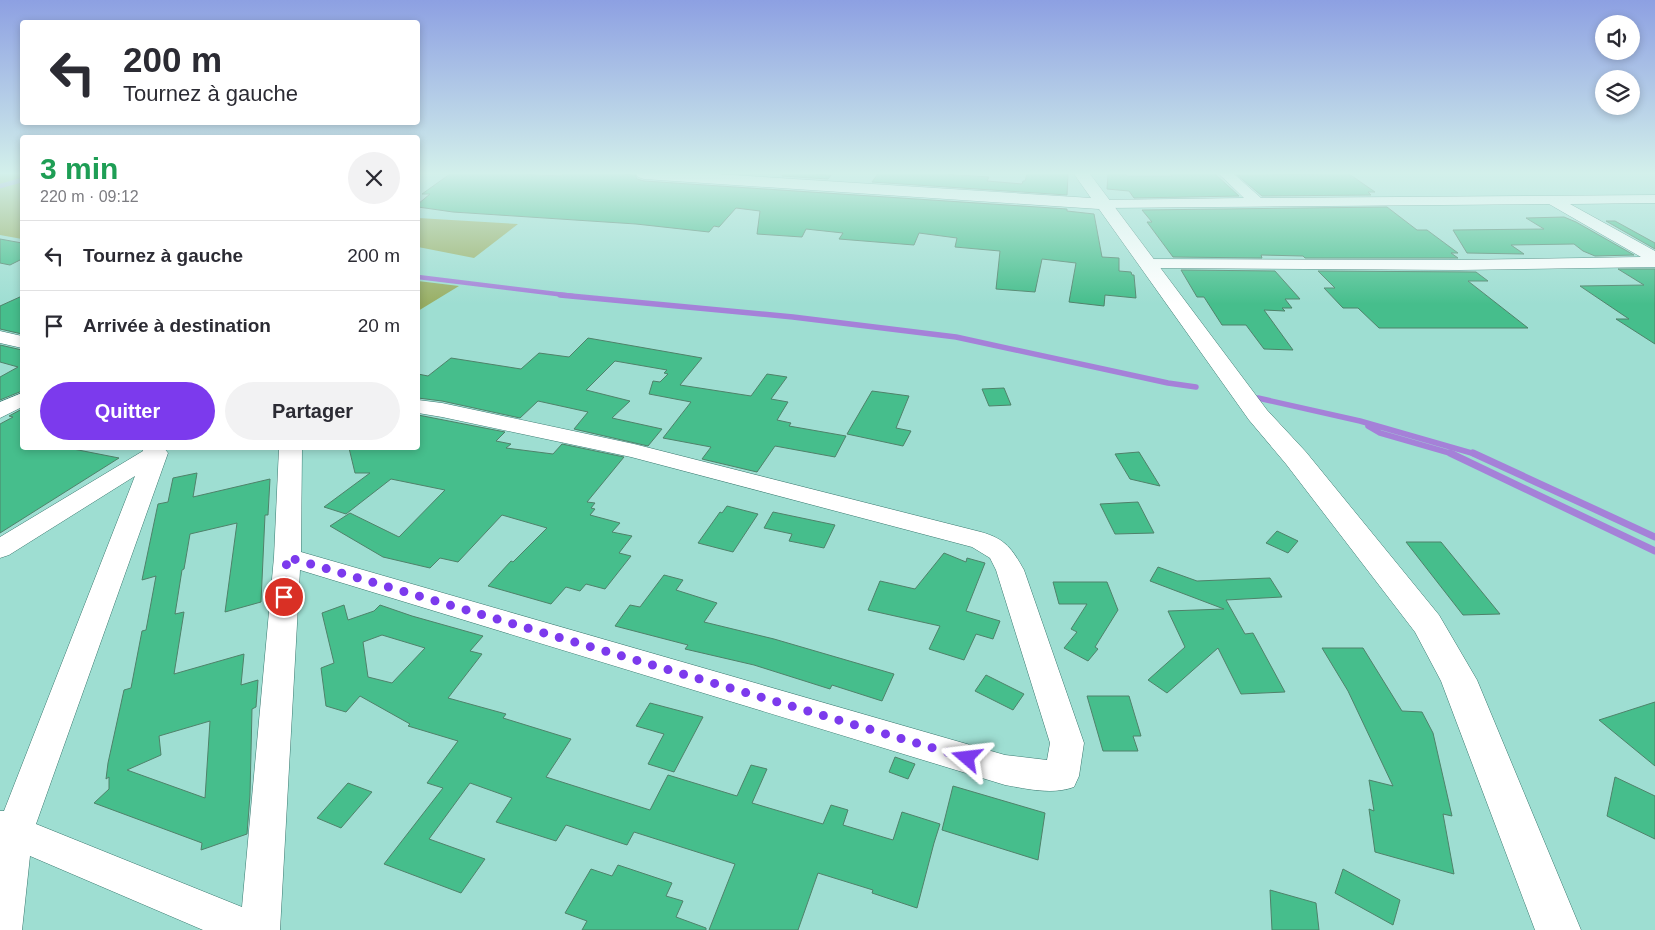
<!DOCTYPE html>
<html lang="fr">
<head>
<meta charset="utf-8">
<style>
	body { margin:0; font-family:Arial,sans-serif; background:#f2f2f3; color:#2b2b33; height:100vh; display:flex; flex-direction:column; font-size:19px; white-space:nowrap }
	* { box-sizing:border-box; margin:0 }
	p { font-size:16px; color:#7c7c81 }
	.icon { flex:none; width:28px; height:28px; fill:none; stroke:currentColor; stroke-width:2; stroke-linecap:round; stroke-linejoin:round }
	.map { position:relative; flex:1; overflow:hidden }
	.details { position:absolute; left:20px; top:135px; width:400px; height:315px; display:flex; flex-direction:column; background:#fff; border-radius:5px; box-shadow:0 2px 8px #0003 }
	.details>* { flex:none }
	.banner { position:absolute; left:20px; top:20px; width:400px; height:105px; border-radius:5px; box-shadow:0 2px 8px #0003; background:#fff; color:#2b2b33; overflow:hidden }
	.buttons { position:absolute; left:1595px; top:15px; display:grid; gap:10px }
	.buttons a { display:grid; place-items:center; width:45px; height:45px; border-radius:50%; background:#fff; box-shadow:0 2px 8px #0003; font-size:25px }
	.pin { position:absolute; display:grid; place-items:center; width:42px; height:42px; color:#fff; margin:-21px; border:2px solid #fff; border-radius:50%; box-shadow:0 1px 5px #0007 }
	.me { position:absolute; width:55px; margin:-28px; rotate:287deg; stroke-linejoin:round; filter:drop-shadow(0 0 4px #0008) }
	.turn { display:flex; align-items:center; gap:18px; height:105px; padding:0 20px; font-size:22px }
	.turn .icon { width:65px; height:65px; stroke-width:2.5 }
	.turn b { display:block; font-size:35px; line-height:42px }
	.round { display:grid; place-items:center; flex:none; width:52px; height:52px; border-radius:26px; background:#f2f2f3 }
	.overview { display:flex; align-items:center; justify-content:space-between; height:85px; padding:0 20px }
	h1 { font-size:30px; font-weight:700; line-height:38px; color:#1e9e55 }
	.button { display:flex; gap:10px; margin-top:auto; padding:10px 20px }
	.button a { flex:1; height:58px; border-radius:30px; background:#7c3aed; color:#fff; font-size:20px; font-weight:700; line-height:58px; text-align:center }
	.button a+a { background:#f2f2f3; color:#2b2b33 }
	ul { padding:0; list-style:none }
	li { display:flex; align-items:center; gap:15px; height:70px; padding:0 20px; border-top:1px solid #e1e1e2 }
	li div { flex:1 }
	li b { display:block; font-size:19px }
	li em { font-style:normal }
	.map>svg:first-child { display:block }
	.green { fill:#99af65 }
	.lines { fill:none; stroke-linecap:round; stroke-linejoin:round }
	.stream-far2 { stroke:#a581d8; stroke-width:4.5 }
	.stream-far1 { stroke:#a581d8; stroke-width:5.5 }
	.stream { stroke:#a581d8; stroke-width:7 }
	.building { fill:#46be8c; stroke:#4f826a; fill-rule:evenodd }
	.street-casing { stroke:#3a786f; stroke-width:1 }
	.secondary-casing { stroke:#3a786f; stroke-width:1 }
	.street { fill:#fff; fill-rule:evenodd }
	.secondary { fill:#fff; fill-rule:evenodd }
	.route { stroke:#7c3aed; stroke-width:9; stroke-dasharray:0 16.2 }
</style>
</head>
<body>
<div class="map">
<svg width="1655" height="930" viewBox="0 0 1655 930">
	<rect width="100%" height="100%" fill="#9eded2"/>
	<path class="green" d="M0 174H22V239L0 235Z
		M418 218 518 224 474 258 418 247Z
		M418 281 459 286 418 311Z"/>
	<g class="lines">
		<path class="stream-far2" d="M0 186 22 180
			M418 277 573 296"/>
		<path class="stream-far1" d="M560 295 793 317 956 337 1168 383 1196 387
			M1258 398 1360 421 1475 454
			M1368 426 1380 433 1453 454"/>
		<path class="stream" d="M1450 453 1655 551
			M1473 453 1655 537"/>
	</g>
	<path class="building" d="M450 174H521L560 176 563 174H621L635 175 637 179 644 181 1067 209V211L1094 214 1102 257 1119 258V271L1131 272 1132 275H1134L1136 298 1105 295 1104 306 1069 302 1076 263 1042 259 1035 292 996 289 1000 251 955 247 957 238 919 233 914 245 839 239 843 233 806 229 802 237 757 234 760 211 736 208 719 227 714 226 709 232 636 224 453 212 418 207V204L430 194H422Z
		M783 174H811L831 175 828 179 782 176Z
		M878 174H944L989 177 987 181 1022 184 1023 181H1025L1027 174H1068L1067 195 872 182Z
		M1108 174H1125L1127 176H1172L1170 174H1215L1239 196 1134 198 1129 191 1107 189Z
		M1349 174 1375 192H1368L1371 195 1262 196 1237 175Z
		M1387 207 1417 230H1427L1458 253H1451L1458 258H1305L1303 256 1261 255 1262 258 1173 257 1147 222H1152L1142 210Z
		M1564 217 1576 222 1634 255 1595 256 1583 251 1574 244 1511 245 1524 254 1467 253 1453 230 1544 229 1526 218Z
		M1606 221H1615L1655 243V249Z
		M0 239 22 243V259L10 265 0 263Z
		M1618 269H1655V344L1616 319H1629L1580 286 1644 285Z
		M1181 270 1275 271 1300 299H1285L1292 308H1282L1285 311 1264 310 1293 350 1264 349 1246 325H1222L1204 297H1197Z
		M1318 271 1476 272 1488 281H1468L1528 328H1379L1358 308H1343L1324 288H1335Z
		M22 296V334L0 329V306Z
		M588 338 702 358 680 385 751 396 767 374 787 377 771 399 788 402 777 420 791 423 789 426 846 436 835 457 775 446 757 472 702 459 711 447 663 438 691 402 649 394 653 381 660 382 668 374 664 373 667 370 615 361 586 390 630 401 612 418 662 429 648 446 574 429 588 412 538 401 520 418 442 401 418 398V374L428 376 451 358 521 369 539 353 569 357Z
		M0 345 22 350V391L0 400V377L18 367 0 362Z
		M1004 388 1011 405 989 406 982 389Z
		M872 391 909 396 896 428 911 431 903 446 847 434Z
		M22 409V448H68L119 458 0 533V424L13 417 9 416Z
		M418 415 505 432 496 441 511 444 506 448 553 454 562 444 624 457 587 502 595 503 591 508 595 509 590 515 620 523 612 532 632 536 619 553 631 556 605 589 586 584 580 591 566 587 551 604 488 586 511 561 513 562 547 528 502 515 458 562 440 558 430 568 383 557 330 526 350 513 399 537 445 490 391 479 346 514 324 507 370 473H355L349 448H418Z
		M1139 452 1160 486 1130 479 1115 454Z
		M197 473 193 497 270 479 268 515H265L261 602 225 612 237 523 190 534 184 569 182 570 175 614 184 612 174 674 244 654 241 685 258 680 256 707 252 709 250 795 247 834 201 850 202 843 94 803 109 789V777L106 779 108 763 124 690 131 688 142 631 146 630 156 576 142 580 158 504 168 502 173 478ZM210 721 205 798 127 770 161 755 159 736Z
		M1138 502 1154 533 1115 534 1100 504Z
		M727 506 758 514 733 552 698 543 720 512 722 513Z
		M773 512 835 525 824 548 789 541 792 534 764 528Z
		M1277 531 1298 541 1288 553 1266 543Z
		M1406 542H1441L1500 614 1463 615Z
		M944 553 966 562 967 558 985 563 966 611 1000 621 993 639 976 634 964 660 929 649 940 626 868 610 880 581 915 589Z
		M1158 567 1197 581 1270 578 1282 597 1226 600 1245 634 1253 633 1285 692 1241 694 1218 648 1167 693 1148 680 1185 647 1168 611 1224 609 1150 581Z
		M664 575 683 580 676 590 717 603 704 622 774 639 894 674 882 701 832 685 830 689 754 665 685 649 688 645 615 626 630 605 640 607Z
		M1053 582H1107L1118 610 1095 647 1098 649 1088 661 1064 648 1077 632 1071 629 1087 604H1059Z
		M344 605 348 620 374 611 380 605 412 616 483 636 470 651 482 654 448 698 506 714 503 718 571 739 546 777 650 810 668 775 737 796 751 765 767 769 752 803 823 824 831 805 848 810 843 825 893 840 902 812 940 824 934 843 917 908 872 893 873 890 818 873 798 930H709L735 864 634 832 627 845 566 825 556 841 496 822 512 798 470 783 429 839 485 859 461 893 384 864 443 788 427 783 458 741 408 726 410 724 360 696 346 712 326 706 321 668 334 663 322 613ZM382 635 425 648 392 683 368 677 363 642Z
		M1322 648H1363L1402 711 1422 712 1433 733 1452 816 1443 814 1454 874 1375 852 1369 809 1374 811 1369 780 1393 786 1348 691Z
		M986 675 1024 694 1013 710 975 691Z
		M1087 696H1129L1141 736H1133L1138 751H1103Z
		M1655 702V766L1599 720Z
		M650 703 703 717 674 772 648 764 664 734 636 726Z
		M895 757 915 764 908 779 889 772Z
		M1615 777 1655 796V839L1607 816Z
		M348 783 372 792 341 828 317 818Z
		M953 786 1045 813 1038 860 942 830Z
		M618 865 672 883 666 896 683 901 676 917 706 928V930H582L587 921 565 913 591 869 612 876Z
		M1343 869 1400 900 1393 925 1335 893Z
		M1270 890 1316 903 1319 930H1272Z"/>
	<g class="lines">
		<defs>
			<path id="street" d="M1219 174H1234L1261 198 1655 195V203L1570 204 1655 251V267L1459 270 1149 268 1143 267 1141 263 1143 259 1459 260 1641 257 1549 204 1104 208 1099 207 1097 204 1099 201 1104 200 1244 198Z
				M0 331 22 336V348L0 343Z
				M22 393V407L0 418V402Z
				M418 400 442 403 634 444 981 532C1006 539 1012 549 1024 570L1084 743 1079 776 1074 787C1052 795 1028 789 1005 785L300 570 280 930H203L30 856 22 930H0V811H4L135 476 9 555 0 558V537L143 451 142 448H164L168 453 36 824 242 907 274 557 279 448H302L301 552 1005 755 1047 760 1050 743 996 570 990 558 972 547 631 457 442 417 418 413Z"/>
			<path id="secondary" d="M636 174H717L1091 198 1074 174H1090L1267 410 1306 452 1439 615 1477 680 1581 930H1535L1441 681 1415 632 1286 464 1249 420 1099 209 644 179 638 177Z"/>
		</defs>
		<use href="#street" class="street-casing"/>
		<use href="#secondary" class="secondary-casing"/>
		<use href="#street" class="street"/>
		<use href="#secondary" class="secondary"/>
	</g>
	<linearGradient id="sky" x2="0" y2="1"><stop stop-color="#8da0e2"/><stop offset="0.57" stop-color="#d3f0eb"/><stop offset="1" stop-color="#d3f0eb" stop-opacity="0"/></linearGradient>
	<rect width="1655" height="304" fill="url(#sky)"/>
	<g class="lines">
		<path class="route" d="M284 597 287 557 967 758"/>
	</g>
</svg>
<div class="buttons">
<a><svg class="icon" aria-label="sound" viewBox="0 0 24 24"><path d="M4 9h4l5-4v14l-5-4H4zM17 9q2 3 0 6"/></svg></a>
<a><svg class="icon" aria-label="layers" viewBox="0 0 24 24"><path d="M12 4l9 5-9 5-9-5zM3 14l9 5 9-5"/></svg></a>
</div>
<div class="pin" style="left:284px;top:597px;background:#d93025"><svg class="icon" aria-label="arrive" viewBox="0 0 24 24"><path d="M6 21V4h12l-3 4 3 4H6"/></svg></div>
<svg class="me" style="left:967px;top:758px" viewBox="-20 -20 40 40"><path d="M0-17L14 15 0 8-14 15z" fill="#7c3aed" stroke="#fff" stroke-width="4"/></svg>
<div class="banner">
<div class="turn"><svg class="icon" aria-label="left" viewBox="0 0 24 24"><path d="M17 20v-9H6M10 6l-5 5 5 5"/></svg><div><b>200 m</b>Tournez à gauche</div></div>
</div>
<section class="details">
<div class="overview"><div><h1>3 min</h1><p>220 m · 09:12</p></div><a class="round"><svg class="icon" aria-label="close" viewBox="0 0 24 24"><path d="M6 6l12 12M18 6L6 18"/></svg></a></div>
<ul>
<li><svg class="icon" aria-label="left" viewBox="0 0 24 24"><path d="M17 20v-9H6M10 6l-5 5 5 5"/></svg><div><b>Tournez à gauche</b></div><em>200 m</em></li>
<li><svg class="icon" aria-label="arrive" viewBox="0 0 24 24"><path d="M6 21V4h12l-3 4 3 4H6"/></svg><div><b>Arrivée à destination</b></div><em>20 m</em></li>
</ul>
<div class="button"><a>Quitter</a><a>Partager</a></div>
</section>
</div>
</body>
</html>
